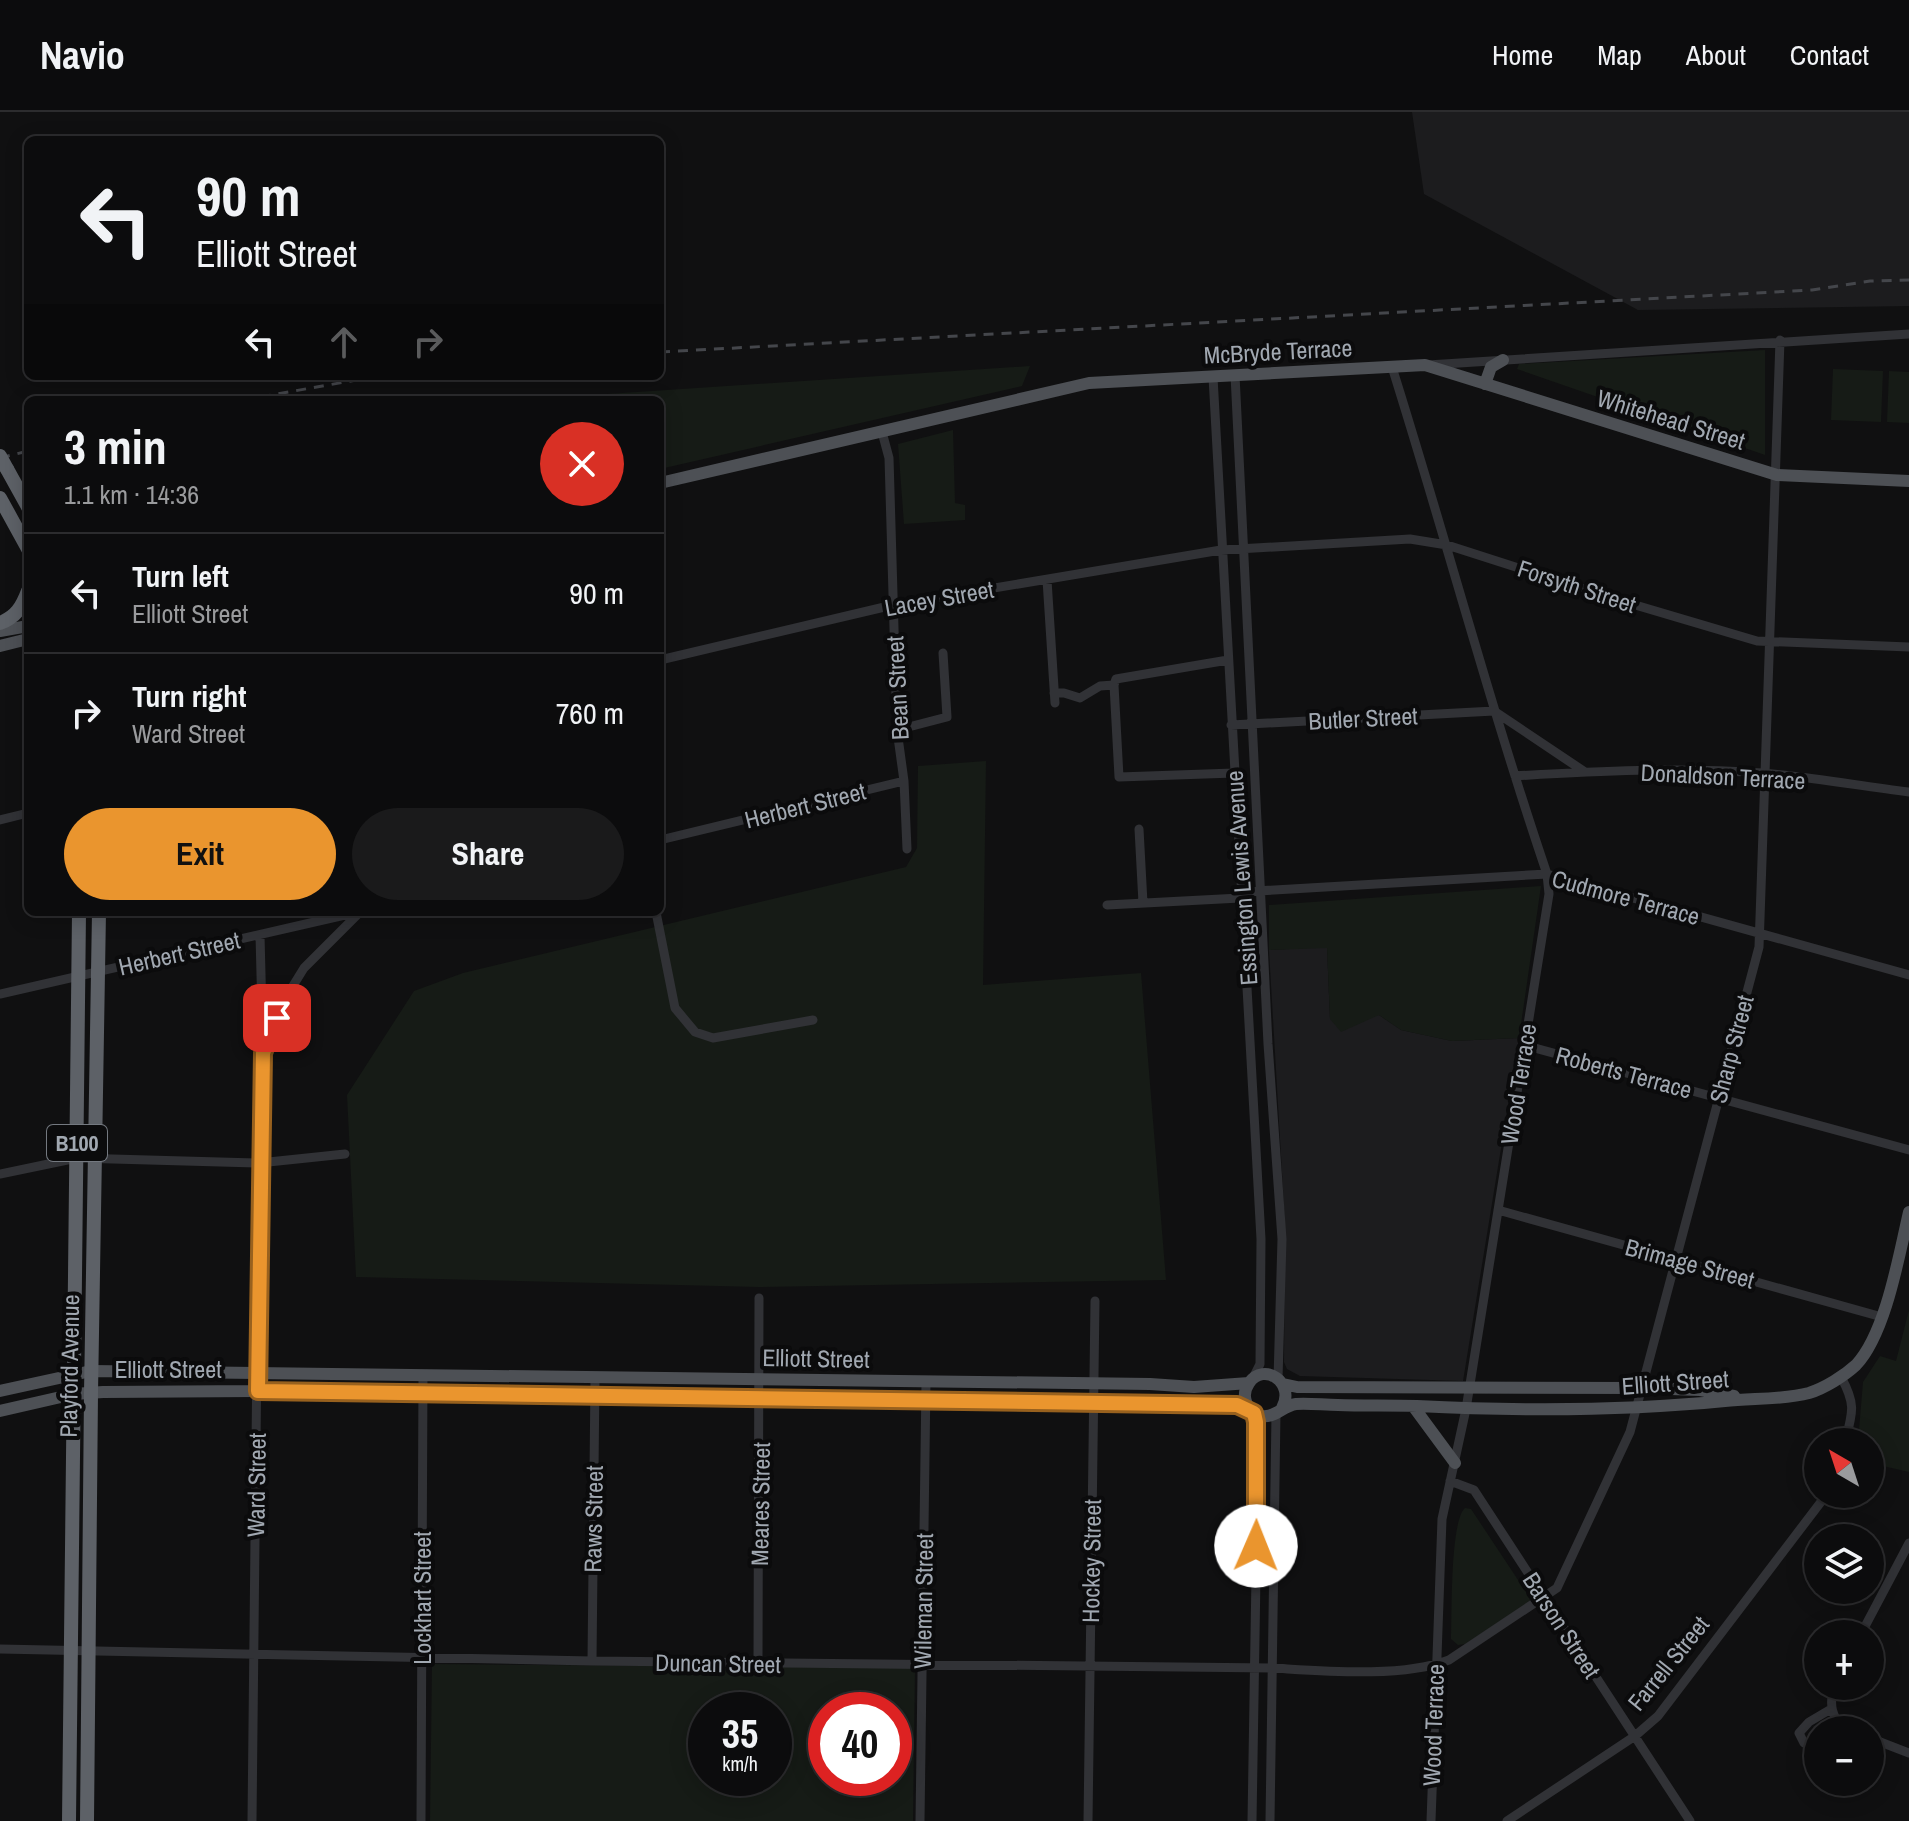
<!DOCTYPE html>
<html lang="en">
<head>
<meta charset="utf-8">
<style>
	body { margin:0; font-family:"Archivo Narrow",sans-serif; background:#1a1a1b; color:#f1f3f6; height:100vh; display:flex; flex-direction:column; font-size:30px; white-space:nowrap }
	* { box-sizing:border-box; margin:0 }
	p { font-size:26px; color:#9a9b9d }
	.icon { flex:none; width:44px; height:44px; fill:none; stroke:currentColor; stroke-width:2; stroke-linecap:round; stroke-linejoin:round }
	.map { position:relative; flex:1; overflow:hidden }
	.side { position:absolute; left:24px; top:284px; width:640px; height:520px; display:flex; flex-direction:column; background:#0c0c0d; border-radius:12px; box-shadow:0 4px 20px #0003,0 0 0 2px #2c2c2e }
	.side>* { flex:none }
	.top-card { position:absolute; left:24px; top:24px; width:640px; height:244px; border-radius:12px; box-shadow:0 4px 20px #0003,0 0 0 2px #2c2c2e; background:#0c0c0d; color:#f1f3f6; overflow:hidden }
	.needle { width:52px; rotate:321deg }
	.controls { position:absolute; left:1804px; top:1316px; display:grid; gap:16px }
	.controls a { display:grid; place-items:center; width:80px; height:80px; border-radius:50%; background:#0c0c0d; box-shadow:0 4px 20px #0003,0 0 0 2px #2c2c2e; font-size:40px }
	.speed { position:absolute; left:688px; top:1580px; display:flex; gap:16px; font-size:40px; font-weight:700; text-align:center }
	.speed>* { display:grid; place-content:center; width:104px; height:104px; border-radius:50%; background:#0c0c0d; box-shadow:0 4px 20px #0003,0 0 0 2px #2c2c2e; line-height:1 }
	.speed small { font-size:20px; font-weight:400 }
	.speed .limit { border:12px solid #d22; background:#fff; color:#111 }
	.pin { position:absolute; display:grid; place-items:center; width:68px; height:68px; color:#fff; margin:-34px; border-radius:16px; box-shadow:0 4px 12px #0006 }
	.me { position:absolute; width:88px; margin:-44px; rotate:1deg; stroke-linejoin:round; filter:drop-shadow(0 0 6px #0008) }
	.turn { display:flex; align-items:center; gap:28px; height:168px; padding:0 40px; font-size:36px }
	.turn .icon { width:104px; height:104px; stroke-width:2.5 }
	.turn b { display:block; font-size:56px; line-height:68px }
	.lanes { display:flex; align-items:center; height:76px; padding:0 40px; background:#0003; justify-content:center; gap:40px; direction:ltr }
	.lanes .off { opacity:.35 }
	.round { display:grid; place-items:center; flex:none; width:84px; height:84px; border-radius:42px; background:#1a1a1b }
	.overview { display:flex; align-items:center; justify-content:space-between; height:136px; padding:0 40px }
	h1 { font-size:48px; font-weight:700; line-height:60px }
	.primary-button { display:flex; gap:16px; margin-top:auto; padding:16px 40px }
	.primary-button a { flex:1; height:92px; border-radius:48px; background:#ea952e; color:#111; font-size:32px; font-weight:700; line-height:92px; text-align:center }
	.primary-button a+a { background:#1a1a1b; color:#f1f3f6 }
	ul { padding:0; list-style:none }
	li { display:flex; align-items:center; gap:24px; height:120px; padding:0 40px; border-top:2px solid #2c2c2e }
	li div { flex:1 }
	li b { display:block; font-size:30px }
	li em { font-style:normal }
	header { display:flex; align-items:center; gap:48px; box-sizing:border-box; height:112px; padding:0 40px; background:#0c0c0d; border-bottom:2px solid #2c2c2e }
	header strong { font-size:38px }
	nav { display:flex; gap:44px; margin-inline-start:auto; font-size:28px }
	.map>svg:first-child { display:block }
	.built { fill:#1c1c1e }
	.green { fill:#161b16; fill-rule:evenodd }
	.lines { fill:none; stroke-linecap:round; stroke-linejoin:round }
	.minor { stroke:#313236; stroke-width:9 }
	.major { stroke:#4d5055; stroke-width:12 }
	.highway { stroke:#5d6167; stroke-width:14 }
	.rail { stroke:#44464b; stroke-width:3; stroke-dasharray:10 8; stroke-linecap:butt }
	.highway-bridge { stroke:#5d6167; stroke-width:14 }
	.route-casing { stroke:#98611e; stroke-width:20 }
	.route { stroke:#ea952e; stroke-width:14 }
	.labels { text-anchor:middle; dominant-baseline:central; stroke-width:8; stroke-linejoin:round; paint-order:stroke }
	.shield { fill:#0b0b0c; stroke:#747980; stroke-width:2 }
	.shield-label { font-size:22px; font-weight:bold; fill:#a1a8b1 }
	.street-label { font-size:24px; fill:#a1a8b1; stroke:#0b0b0c }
</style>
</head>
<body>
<header>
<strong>Navio</strong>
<nav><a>Home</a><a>Map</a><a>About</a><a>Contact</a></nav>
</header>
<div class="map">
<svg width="1909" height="1709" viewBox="0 0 1909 1709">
	<rect width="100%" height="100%" fill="#101011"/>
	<path class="built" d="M1412 0H1909V194L1638 198 1424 82Z
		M1327 835 1330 907 1379 903 1401 918 1452 929 1519 926 1463 1269 1300 1264 1287 1257 1284 1250 1285 1112 1269 838Z"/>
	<path class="green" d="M1765 238V343L1517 257 1519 252Z
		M1030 254 1022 274 660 357V288H551L607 282Z
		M1833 257 1883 259 1881 310 1831 308Z
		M1889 259 1909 260V311L1887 310Z
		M953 318 955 391 965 393V408L904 412 898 332Z
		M986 649 983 873 1141 861 1166 1168 758 1175 356 1165 347 983 414 879 463 861 906 755 917 736 918 654Z
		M1541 774 1519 926 1452 929 1401 918 1379 903 1341 920 1330 907 1327 836 1269 838V793Z
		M1909 1198V1360L1870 1351V1330H1858L1863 1270 1880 1244 1896 1249Z
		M1465 1396 1471 1397 1475 1403 1532 1489 1465 1532 1458 1533 1451 1527C1452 1503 1450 1409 1465 1396Z
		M432 1552 915 1556 913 1709H430ZM706 1598H774V1666H706ZM826 1598H894V1666H826Z"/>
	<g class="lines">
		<path class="minor" d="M1428 253 1909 222
			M1392 255C1445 423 1490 594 1547 762L1549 782 1466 1297 1442 1407 1431 1709
			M1235 263 1268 932 1282 1127 1278 1267
			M1213 265 1261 1127 1260 1252 1253 1266
			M882 320 889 346 897 618 904 669 907 737
			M1047 468 1055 591
			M660 548 893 493 1221 438 1410 427 1447 433 1615 487 1757 529 1909 535
			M1228 548 1116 567 1114 573 1119 665 1234 661
			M1054 581H1064L1080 586 1100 574 1114 573
			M1231 613 1494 599 1585 660
			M897 618 947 605 943 541
			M1515 664C1596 659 1680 655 1762 661 1811 665 1860 674 1909 680
			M0 708 28 701
			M1139 717 1143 791
			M660 728 904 669
			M1240 780 1547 762 1909 863
			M1107 793 1240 786
			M656 800 675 896 695 920 713 926 813 908
			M0 882 358 800
			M1524 933 1909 1038
			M265 936 283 890 304 856 360 800
			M0 1062 77 1046 259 1051 345 1042
			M1498 1098 1882 1205
			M1841 1265C1856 1292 1853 1300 1845 1330
			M1450 1369 1474 1378 1690 1709
			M1861 1522 1909 1431
			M0 1537 592 1549 1273 1556C1324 1559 1402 1566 1449 1548L1557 1476 1630 1320 1759 835 1780 228
			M592 1549 595 1266
			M758 1551 759 1186
			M1834 1574C1829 1592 1831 1606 1846 1618
			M1870 1626 1909 1641
			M1818 1636 1804 1631 1799 1621 1809 1610 1831 1597
			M252 1709 259 1051 263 941 260 823
			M421 1709 423 1263
			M920 1709 926 1270
			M1088 1709 1095 1189
			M1252 1709 1258 1341 1254 1301
			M1270 1709 1276 1301
			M1507 1709 1635 1624 1658 1604 1827 1382"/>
		<path class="major" d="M1485 272 1491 255 1503 248
			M660 371 1089 271 1425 253 1777 363 1909 369
			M0 519 28 514
			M0 534 28 527
			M1283 1272 1297 1275 1642 1276 1700 1278 1734 1284
			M0 1279 91 1259 1150 1272 1194 1275 1249 1271
			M1413 1294 1455 1351
			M1282 1296C1296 1271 1264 1249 1249 1271 1240 1284 1247 1301 1262 1304 1275 1306 1283 1294 1296 1292 1309 1291 1324 1293 1338 1293 1364 1294 1390 1293 1417 1294 1519 1299 1623 1299 1725 1289 1752 1286 1783 1288 1809 1281 1825 1276 1844 1264 1856 1253 1886 1221 1899 1143 1909 1100
			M0 1299 74 1282 103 1280 258 1279 1217 1291 1250 1297"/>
		<path class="highway" d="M7 357 28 395
			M0 386 28 437
			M0 511C16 505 22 495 28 479
			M69 1709 79 800
			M87 1709 91 1281 99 800"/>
		<path class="rail" d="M660 240 1812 178 1870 169 1909 168
			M243 288 379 264
			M0 346 28 339"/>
		<path class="highway-bridge" d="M0 344 7 357"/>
	</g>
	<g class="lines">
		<defs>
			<path id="route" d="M277 906 263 941 258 1279 1237 1293 1254 1301 1256 1310V1434"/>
		</defs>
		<use href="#route" class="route-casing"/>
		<use href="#route" class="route"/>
	</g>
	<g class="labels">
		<rect class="shield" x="47" y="1013" width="60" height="36" rx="6"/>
		<g class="shield-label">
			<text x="77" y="1031">B100</text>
		</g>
		<g class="street-label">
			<text transform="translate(1278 239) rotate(-3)">McBryde Terrace</text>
			<text transform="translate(1671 307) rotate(17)">Whitehead Street</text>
			<text transform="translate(1577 474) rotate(18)">Forsyth Street</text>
			<text transform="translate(939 486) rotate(-10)">Lacey Street</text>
			<text transform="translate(897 576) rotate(-93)">Bean Street</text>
			<text transform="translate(1363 606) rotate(-3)">Butler Street</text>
			<text transform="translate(1723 664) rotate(3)">Donaldson Terrace</text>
			<text transform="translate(805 693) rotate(-14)">Herbert Street</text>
			<text transform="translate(1241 766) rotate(-94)">Essington Lewis Avenue</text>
			<text transform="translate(1626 785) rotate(15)">Cudmore Terrace</text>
			<text transform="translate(179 841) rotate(-13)">Herbert Street</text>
			<text transform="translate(1731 937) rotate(-75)">Sharp Street</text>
			<text transform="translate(1624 960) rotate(15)">Roberts Terrace</text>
			<text transform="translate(1518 972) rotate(-81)">Wood Terrace</text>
			<text transform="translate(1690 1151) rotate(15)">Brimage Street</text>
			<text transform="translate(816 1246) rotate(1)">Elliott Street</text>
			<text transform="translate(69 1254) rotate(-89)">Playford Avenue</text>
			<text x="168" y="1257">Elliott Street</text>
			<text transform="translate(1675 1270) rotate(-4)">Elliott Street</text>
			<text transform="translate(256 1373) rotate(-89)">Ward Street</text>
			<text transform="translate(760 1392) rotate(-89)">Meares Street</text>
			<text transform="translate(593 1407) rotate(-89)">Raws Street</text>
			<text transform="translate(1091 1449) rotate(-89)">Hockey Street</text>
			<text transform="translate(422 1486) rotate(-90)">Lockhart Street</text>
			<text transform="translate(923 1489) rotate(-89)">Wileman Street</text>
			<text transform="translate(1562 1513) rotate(57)">Barson Street</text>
			<text transform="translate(718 1551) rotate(1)">Duncan Street</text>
			<text transform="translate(1668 1551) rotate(-51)">Farrell Street</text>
			<text transform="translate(1433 1613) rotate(-88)">Wood Terrace</text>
		</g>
	</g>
</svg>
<div class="controls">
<a><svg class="needle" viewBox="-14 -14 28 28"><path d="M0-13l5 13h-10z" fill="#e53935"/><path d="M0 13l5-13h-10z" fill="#9a9b9d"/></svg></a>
<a><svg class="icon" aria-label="layers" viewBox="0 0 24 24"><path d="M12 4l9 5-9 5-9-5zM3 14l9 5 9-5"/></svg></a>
<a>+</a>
<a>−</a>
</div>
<div class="speed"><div>35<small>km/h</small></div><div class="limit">40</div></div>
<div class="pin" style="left:277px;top:906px;background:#d93025"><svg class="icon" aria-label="arrive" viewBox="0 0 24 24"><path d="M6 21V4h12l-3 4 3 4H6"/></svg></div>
<svg class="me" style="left:1256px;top:1434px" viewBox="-20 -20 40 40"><circle r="19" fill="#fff"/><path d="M0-13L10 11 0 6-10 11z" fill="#ea952e"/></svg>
<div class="top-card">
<div class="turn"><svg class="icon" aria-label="left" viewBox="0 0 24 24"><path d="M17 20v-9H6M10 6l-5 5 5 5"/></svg><div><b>90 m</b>Elliott Street</div></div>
<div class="lanes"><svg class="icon" aria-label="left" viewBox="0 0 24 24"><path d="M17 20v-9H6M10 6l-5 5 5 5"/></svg><svg class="icon off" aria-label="ahead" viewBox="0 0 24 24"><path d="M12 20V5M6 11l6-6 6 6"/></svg><svg class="icon off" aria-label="right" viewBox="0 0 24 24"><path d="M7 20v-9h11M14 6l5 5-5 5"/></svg></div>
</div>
<section class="side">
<div class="overview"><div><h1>3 min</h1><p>1.1 km · 14:36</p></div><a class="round" style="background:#d93025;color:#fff"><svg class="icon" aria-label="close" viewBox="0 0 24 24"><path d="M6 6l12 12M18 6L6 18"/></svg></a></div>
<ul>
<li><svg class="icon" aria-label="left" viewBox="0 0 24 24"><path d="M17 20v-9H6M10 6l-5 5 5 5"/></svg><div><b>Turn left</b><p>Elliott Street</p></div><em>90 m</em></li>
<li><svg class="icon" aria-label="right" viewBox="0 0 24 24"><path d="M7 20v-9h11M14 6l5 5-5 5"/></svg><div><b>Turn right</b><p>Ward Street</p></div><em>760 m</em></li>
</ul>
<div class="primary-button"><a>Exit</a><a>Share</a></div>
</section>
</div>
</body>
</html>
